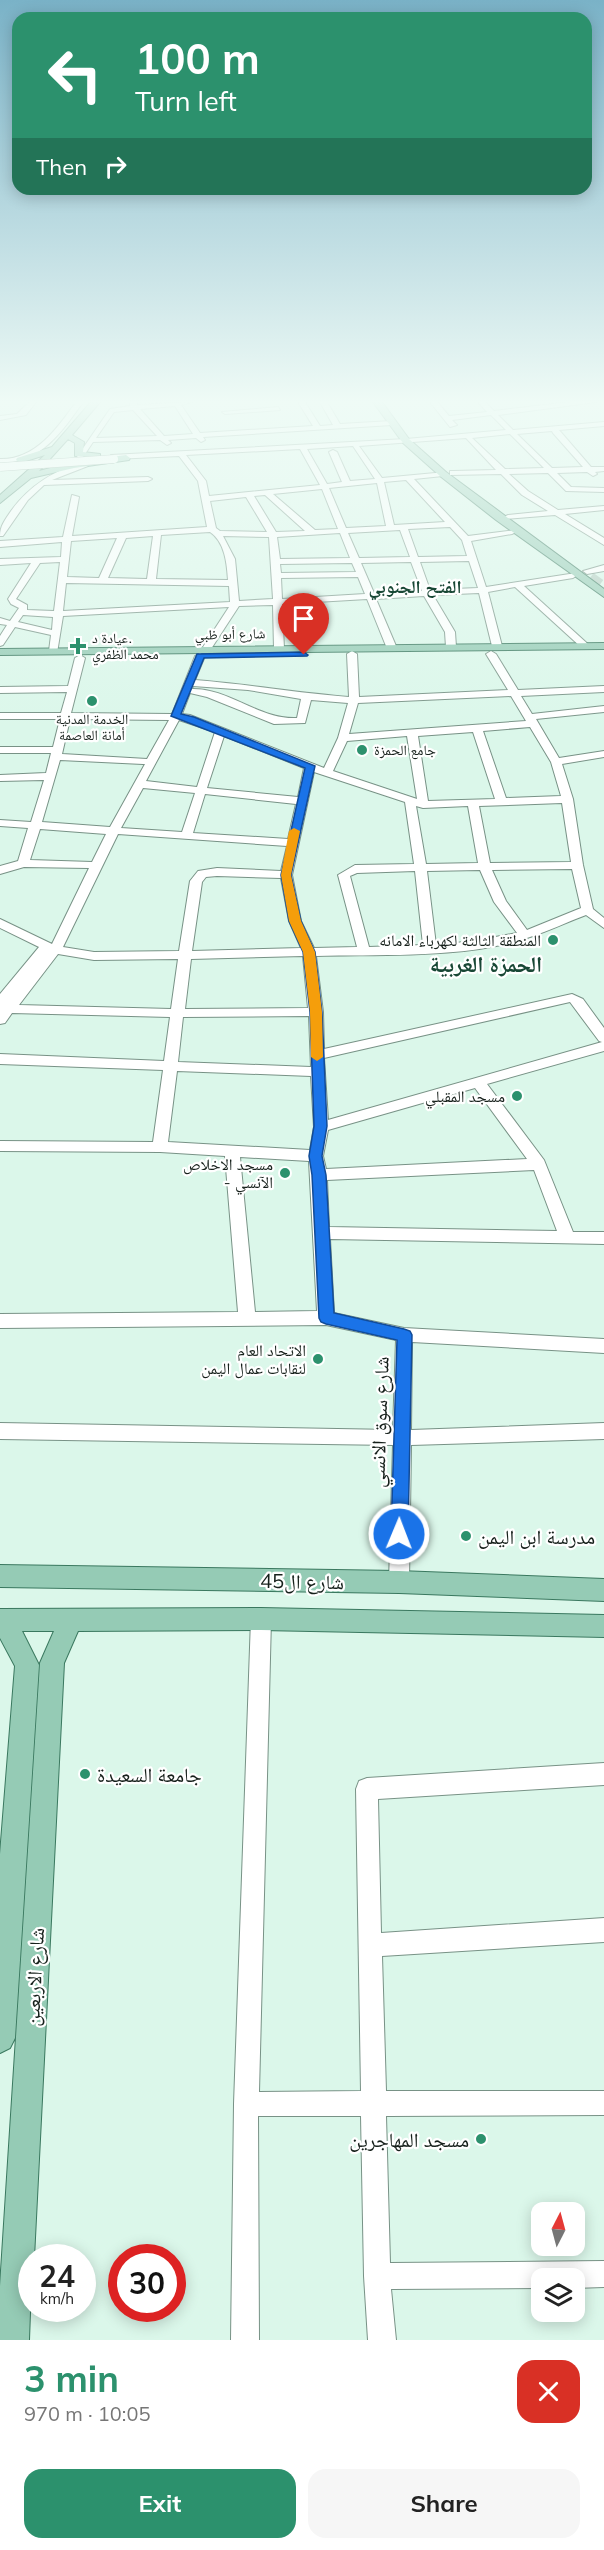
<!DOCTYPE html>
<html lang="en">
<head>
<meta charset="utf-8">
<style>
	body { margin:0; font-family:Mulish,"Noto Naskh Arabic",sans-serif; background:#f6f6f6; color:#222; height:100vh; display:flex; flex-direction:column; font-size:22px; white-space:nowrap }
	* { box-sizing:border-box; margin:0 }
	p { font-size:20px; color:#767676 }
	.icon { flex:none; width:33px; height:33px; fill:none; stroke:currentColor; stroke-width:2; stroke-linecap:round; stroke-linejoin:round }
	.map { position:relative; height:2340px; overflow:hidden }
	.drawer { display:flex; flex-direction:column; background:#fff; flex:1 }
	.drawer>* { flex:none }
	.hud { position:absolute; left:12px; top:12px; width:580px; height:183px; border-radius:18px; box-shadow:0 3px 15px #0003; background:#2c916d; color:#fff; overflow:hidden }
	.needle { width:39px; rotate:6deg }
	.fabs { position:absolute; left:531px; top:2202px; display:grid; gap:12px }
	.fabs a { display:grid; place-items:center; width:54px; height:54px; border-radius:12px; background:#fff; box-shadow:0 3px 15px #0003; font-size:30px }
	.speed { position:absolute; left:18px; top:2244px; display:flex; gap:12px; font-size:30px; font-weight:700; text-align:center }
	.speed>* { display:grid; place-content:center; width:78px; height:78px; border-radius:50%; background:#fff; box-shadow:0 3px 15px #0003; line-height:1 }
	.speed small { font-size:15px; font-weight:400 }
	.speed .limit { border:9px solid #d22; background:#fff; color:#111 }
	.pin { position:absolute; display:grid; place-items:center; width:51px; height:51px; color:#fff; margin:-62px -26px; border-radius:50% 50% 50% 0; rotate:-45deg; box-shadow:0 0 6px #0007 }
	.pin .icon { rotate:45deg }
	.me { position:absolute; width:66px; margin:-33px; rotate:1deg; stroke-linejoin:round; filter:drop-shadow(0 0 4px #0008) }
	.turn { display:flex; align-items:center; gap:21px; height:126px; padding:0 24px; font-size:27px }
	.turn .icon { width:78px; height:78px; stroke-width:2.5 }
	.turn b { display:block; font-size:42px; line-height:51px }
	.then { display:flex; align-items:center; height:57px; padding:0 24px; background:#0003; gap:12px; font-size:22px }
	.round { display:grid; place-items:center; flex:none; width:63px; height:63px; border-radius:18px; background:#f6f6f6 }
	.headline { display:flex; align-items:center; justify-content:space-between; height:102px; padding:0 24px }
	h1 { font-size:36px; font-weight:700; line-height:45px; color:#2c916d }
	.cta { display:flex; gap:12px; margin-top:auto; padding:12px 24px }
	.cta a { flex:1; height:69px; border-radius:18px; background:#2c916d; color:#fff; font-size:24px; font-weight:700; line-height:69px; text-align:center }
	.cta a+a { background:#f6f6f6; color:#222 }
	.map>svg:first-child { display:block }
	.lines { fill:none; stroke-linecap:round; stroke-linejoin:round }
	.major-tunnel { stroke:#b4ccc1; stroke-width:12; stroke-dasharray:12 6; stroke-linecap:butt }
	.minor-casing { stroke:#789286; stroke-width:2 }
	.major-casing { stroke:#3a785f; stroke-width:2 }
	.minor { fill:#fff; fill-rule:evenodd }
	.major { fill:#95cbb5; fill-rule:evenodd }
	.minor-bridge-casing { stroke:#789286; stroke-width:9; stroke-linecap:butt }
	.minor-bridge { stroke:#fff; stroke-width:8 }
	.route { fill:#1a73e8; stroke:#114b97; stroke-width:1.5 }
	.slow { fill:#f59e0b }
	.poi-dot { fill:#2c916d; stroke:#fff; stroke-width:2 }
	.labels { text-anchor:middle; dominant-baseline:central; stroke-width:4.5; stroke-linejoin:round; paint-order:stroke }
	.far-street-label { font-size:14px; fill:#16201b; stroke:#fff }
	.far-poi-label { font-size:14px; fill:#16201b; stroke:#fff; text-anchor:start }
	.poi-label { font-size:16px; fill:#16201b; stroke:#fff; text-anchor:end }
	.far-district-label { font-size:18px; font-weight:bold; fill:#184735; stroke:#fff }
	.near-street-label { font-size:20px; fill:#16201b; stroke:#fff }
	.near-poi-label { font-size:20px; fill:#16201b; stroke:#fff; text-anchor:start }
	.district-label { font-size:22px; font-weight:bold; fill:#184735; stroke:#fff }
</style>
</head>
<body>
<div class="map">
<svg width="604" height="2340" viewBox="0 0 604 2340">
	<rect width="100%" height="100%" fill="#dbf7ea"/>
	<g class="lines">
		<path class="major-tunnel" d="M590 578 604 588"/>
		<defs>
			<path id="minor" d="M29 402H36L26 415 0 420V416L17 414Z
				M76 402H83C62 432 40 464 0 463V459C35 460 57 429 76 402Z
				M130 402H137V405L192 402 181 405 200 433 313 426 298 402H305L320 426 333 425 320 402H327L340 424 392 421 396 423 392 425 203 437 205 440 201 442 196 438 168 440 171 443 167 445 160 440 93 442 83 457H77L110 409 130 406ZM175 406 193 434 164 436 140 409ZM133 410 157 436 96 438 114 412Z
				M430 402H437L449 416 487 412 478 402H485L494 411 570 402H596L498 415 513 430 604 422V426L559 430 591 467H604V471L595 472 597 474 593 476 587 472 557 473 571 487 604 488V492L566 491 548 473 509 474 528 491 558 510 604 506V510L565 514 604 538V545L555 515 505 519 504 517 508 515 548 511 522 495 501 474 450 475V471H453L496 470 466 438 359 446 382 478 446 472V476H443L414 479 468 536 515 530 516 532 512 534 471 541 486 587 576 573 577 575 573 578 524 586 590 646 588 648H582L515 587 488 592 502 646 497 649 492 646 479 593 433 595 455 632 456 647 451 650 446 647 445 632 424 596 376 599 396 646 391 649 386 646 367 599 282 604 284 649 279 652 274 649 273 605 239 606 209 652 206 653 201 650 229 607 63 616 57 653 49 651 51 635 15 627 3 645 0 646V636L7 625 0 624V618L10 621 19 608 11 604 8 599 31 563 0 565V559L61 557 62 542 0 547V541L63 537 72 495 79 497 72 536 207 527 198 481 179 456 114 459 111 455 406 439 506 430 491 415 452 420 457 425 450 427ZM552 431 553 433 583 467 552 468 517 434ZM510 434 544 468 505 469 472 438ZM353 446 375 479 350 481 337 452 333 450 329 452 342 482 327 484 307 449ZM300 449 320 485 209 496 206 481 186 455ZM406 480 445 522 394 525 384 482ZM377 483 386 526 346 528 329 488ZM322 489 338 529 315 530 273 494ZM265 495 305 531 276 532 254 496ZM246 497 267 532 220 531 216 528 210 501ZM450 527 462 540 467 556 418 557 408 529ZM400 530 410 557 359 558 348 533ZM210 532C225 542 227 564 228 580L156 579 161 535ZM340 533 350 558 280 559 277 537ZM153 536 147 579 108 578 126 538ZM223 536 269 537 273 599 239 601 235 559ZM117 538 99 578 67 577 71 541ZM469 561 478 588 430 590 420 562ZM60 562 54 611 27 610V605L16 599 40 563ZM411 562 422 591 374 593 361 563ZM352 563 356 572 281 573 280 564ZM358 577 365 594 282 599 281 578ZM66 583 229 586 230 602 63 611ZM23 615 53 617 52 630 18 622Z
				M278 407 280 410 225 414 222 412Z
				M85 462H88V466L52 480 148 477 152 479 148 481 44 485 28 500 3 536H0C0 526 5 520 11 511 30 485 54 470 85 462Z
				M604 565V571L587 574 583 571Z
				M352 651 357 654 359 697 508 690 486 654 491 651 496 654 518 690 604 686V692L521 696 532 714 604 706V712L536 719 559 758 604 751V757L562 764 573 799 583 865 593 909 604 918V928L586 915C567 922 549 931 530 937 467 959 382 954 316 956L323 1012 324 1049 572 994 583 999 604 1028V1051L487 1084 544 1160 573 1232H604V1244L330 1239 334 1313 404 1328 604 1339V1353L412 1342 411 1430 604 1423V1439L411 1445 409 1582 406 1588 399 1591 392 1588 389 1582 393 1445 0 1439V1423L393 1430 396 1340 326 1325 0 1328V1314L238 1312 225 1156 160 1152 0 1151V1141L153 1142 163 1070 0 1064V1054L164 1061 170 1017 12 1013 5 1023 0 1024V994L39 947 0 928V919L52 944 89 868 24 867 0 874V866L18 861 28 828 0 826V820L31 822 44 780 0 781V775L46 773 51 753H0V747H53L60 719H0V713H61L67 692 0 693V687L68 686 75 658 80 655 85 658 71 713 172 714 195 656 200 653 205 656 195 680C247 684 297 693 349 697L347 654ZM193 686 248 690 301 699 297 718C259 720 229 688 192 689ZM190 693 207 697 274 724 305 723 311 700 348 703 338 738 324 768 190 715 182 714ZM511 696 526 721 349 734 358 703ZM70 719 169 720 147 759 62 754ZM179 720 215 732 197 787 146 781ZM530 727 551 762 561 796 506 798 483 731ZM473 732 495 799 428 801 418 736ZM224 736 304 768 298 797 207 788ZM407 736 417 799 333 771 347 741ZM60 760 143 764H145L110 827 42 822ZM314 772 405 802 414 864 355 865 338 875 357 947 314 948 301 921 292 875ZM143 788 195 793 182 832 121 828ZM205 794 296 804 288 839 193 833ZM562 803 571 862 490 863 479 806ZM416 806 423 808 468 806 478 863 426 864ZM40 829 106 834 92 862 30 860ZM118 834 287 846 281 871 217 868 198 871 190 881 179 951 94 952 63 947ZM572 869 581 908 527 930 506 901 492 870ZM480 870 494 902 517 933 474 941 436 945 427 871ZM415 871 423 945 369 947 350 876 357 873ZM217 876 281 878 289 921 301 948 192 951 202 882 206 877ZM58 954 94 960 178 959 171 1009 19 1005ZM303 956 308 1008 185 1009 191 959ZM570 1002 599 1041 602 1042 328 1120 324 1058ZM309 1016 311 1067 178 1062 183 1017ZM177 1071 311 1076 314 1127 310 1150 168 1142ZM475 1088 527 1159 326 1169 323 1156 328 1130ZM240 1157 309 1161 317 1311 255 1312ZM534 1170 557 1231 329 1227 327 1180Z
				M261 1610 268 1612 271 1619 259 2092 361 2091 356 1789 359 1781 367 1778 604 1763V1785L378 1799 381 1933 604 1918V1942L382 1956 386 2091H604V2115L386 2116 390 2263 604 2261V2287L574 2288V2278H542V2288L391 2289 396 2340H368L364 2276 361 2116H258L259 2340H231L234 2104 251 1619 254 1612Z"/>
			<path id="major" d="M91 402H100L72 435 84 442 83 452 100 454V458L75 456V443L68 439 39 471 73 462 126 455 130 458 129 460 74 468 31 478 0 503V495L45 455 20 463 16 460 17 458 52 447Z
				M373 402H382L409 439 446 472 604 589V597L496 520 440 476 403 443Z
				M604 643V649L0 655V649Z
				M0 1565 399 1571 604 1579V1601L399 1593 0 1587Z
				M261 1608 604 1615V1637L261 1630 78 1631 64 1663 34 2258H32L29 2340H0V2286L40 1663 54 1631H22L39 1665 15 2038 10 2048 0 2053V1854L15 1666 0 1638V1609Z"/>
		</defs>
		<use href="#minor" class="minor-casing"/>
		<use href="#major" class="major-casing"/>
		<use href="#minor" class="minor"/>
		<use href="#major" class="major"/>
		<defs>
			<path id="minor-bridge" d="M0 467 114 459"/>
		</defs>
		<use href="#minor-bridge" class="minor-bridge-casing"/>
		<use href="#minor-bridge" class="minor-bridge"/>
	</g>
	<linearGradient id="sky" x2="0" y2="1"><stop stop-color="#7ab2c7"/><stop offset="0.55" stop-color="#effbf6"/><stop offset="1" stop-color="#effbf6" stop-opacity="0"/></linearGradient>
	<rect width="604" height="730" fill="url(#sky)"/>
	<path class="route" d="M304 652 308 655 307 656 204 658 181 714 194 717 315 766 291 875 301 921 315 952 322 1012 327 1126 322 1156 326 1175 334 1313 404 1329 410 1331 412 1335 408 1534 406 1540 399 1542 393 1540 391 1534 397 1340 326 1324 321 1322 319 1318 312 1175 309 1156 314 1126 310 1012 303 952 289 921 281 875 305 768 171 716 197 654Z"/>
	<path class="slow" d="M294 828 300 831 291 875 301 921 315 952 322 1012 323 1057 317 1061 311 1057 310 1012 303 952 289 921 281 875 289 831Z"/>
	<g class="poi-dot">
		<path d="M75 637h6v6h6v6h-6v6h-6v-6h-6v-6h6z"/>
		<circle cx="92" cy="701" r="6"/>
		<circle cx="362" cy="750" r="6"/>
		<circle cx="553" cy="940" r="6"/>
		<circle cx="517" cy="1096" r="6"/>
		<circle cx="285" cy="1173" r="6"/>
		<circle cx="318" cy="1359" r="6"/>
		<circle cx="466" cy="1536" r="6"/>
		<circle cx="85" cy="1774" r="6"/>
		<circle cx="481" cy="2139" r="6"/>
	</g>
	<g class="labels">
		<g class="far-street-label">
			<text transform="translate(230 634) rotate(-1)">شارع أبو ظبي</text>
		</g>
		<g class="far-poi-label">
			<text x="92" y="638">عيادة د.<tspan x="92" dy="16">محمد الظفري</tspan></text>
			<text x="92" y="719" text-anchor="middle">الخدمة المدنية<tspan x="92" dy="16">أمانة العاصمة</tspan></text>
			<text x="374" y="750">جامع الحمزة</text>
		</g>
		<g class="poi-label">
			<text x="541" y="940">المنطقة الثالثة لكهرباء الامانه</text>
			<text x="505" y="1096">مسجد المقبلي</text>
			<text x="273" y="1164">مسجد الاخلاص<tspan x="273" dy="18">- الآنسي</tspan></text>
			<text x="306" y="1350">الاتحاد العام<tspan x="306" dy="18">لنقابات عمال اليمن</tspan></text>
		</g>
		<g class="far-district-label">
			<text x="415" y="586">الفتح الجنوبي</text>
		</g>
		<g class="near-street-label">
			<text transform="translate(379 1422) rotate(-88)">شارع سوق الانسي</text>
			<text transform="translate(302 1581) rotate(1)">شارع ال45</text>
			<text transform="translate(34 1977) rotate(-87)">شارع الاربعين</text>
		</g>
		<g class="near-poi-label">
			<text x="478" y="1536">مدرسة ابن اليمن</text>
			<text x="97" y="1774">جامعة السعيدة</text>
			<text x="469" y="2139" text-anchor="end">مسجد المهاجرين</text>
		</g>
		<g class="district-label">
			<text x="486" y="964">الحمزة الغربية</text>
		</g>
	</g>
</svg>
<div class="fabs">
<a><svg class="needle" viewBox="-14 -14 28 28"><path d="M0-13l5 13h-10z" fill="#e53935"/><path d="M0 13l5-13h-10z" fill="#767676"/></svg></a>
<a><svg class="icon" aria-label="layers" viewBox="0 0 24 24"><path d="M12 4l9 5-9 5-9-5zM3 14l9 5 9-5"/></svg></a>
</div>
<div class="speed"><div>24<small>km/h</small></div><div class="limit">30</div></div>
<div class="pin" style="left:304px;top:655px;background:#d93025"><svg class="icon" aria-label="arrive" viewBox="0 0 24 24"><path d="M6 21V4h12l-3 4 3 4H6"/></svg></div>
<svg class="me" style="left:399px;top:1534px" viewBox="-20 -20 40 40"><circle r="17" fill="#1a73e8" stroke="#fff" stroke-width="3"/><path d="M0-11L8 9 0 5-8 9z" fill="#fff"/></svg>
<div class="hud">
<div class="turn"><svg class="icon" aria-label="left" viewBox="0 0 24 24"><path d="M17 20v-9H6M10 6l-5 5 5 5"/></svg><div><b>100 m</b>Turn left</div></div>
<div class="then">Then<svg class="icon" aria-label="right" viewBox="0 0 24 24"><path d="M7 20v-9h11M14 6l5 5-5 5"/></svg></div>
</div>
</div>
<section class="drawer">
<div class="headline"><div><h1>3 min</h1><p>970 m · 10:05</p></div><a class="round" style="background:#d93025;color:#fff"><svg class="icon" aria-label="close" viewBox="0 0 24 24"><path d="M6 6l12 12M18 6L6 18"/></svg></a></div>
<div class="cta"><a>Exit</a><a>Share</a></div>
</section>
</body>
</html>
